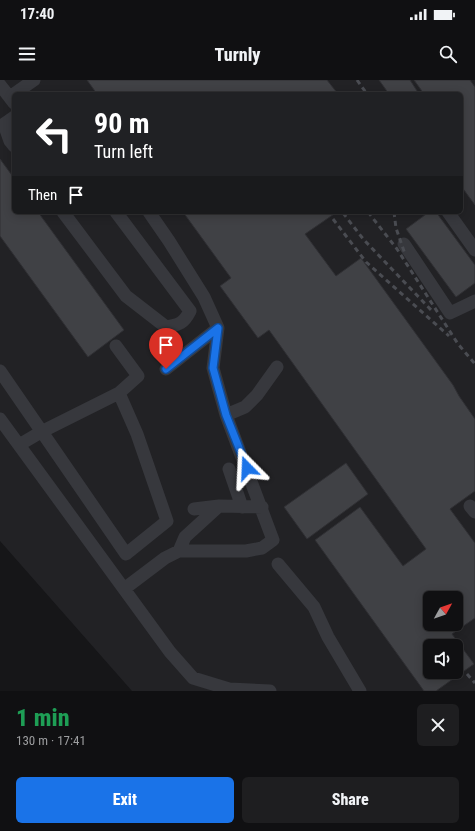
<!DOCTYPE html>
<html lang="en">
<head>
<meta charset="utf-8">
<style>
	body { margin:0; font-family:"Roboto Condensed",sans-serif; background:#1e1e20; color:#f1f3f6; height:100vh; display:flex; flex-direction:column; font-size:15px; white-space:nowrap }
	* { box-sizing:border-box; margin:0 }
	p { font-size:13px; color:#9c9d9f }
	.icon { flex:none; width:22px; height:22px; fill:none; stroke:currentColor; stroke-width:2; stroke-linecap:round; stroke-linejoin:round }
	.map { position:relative; height:611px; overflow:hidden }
	.panel { display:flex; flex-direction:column; background:#101012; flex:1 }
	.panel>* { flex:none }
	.guide { position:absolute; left:12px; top:12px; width:451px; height:122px; border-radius:6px; box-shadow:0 2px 10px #0003,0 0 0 1px #303032; background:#202124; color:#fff; overflow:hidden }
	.needle { width:26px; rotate:50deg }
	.tools { position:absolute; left:423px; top:511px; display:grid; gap:8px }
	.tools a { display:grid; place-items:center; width:40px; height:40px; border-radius:6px; background:#101012; box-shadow:0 2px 10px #0003,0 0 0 1px #303032; font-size:20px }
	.pin { position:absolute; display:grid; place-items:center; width:34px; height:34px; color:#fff; margin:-41px -17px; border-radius:50% 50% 50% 0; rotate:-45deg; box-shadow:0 0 4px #0007 }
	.pin .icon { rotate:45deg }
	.me { position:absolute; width:44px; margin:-22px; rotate:339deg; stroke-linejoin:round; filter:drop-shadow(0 0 3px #0008) }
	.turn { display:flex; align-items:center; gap:14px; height:84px; padding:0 16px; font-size:18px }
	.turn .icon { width:52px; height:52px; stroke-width:2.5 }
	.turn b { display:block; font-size:28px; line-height:34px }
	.then { display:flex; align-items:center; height:38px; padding:0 16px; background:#0003; gap:8px; font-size:15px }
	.round { display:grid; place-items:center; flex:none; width:42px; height:42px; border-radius:6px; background:#1e1e20 }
	.overview { display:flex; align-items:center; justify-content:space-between; height:68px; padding:0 16px }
	h1 { font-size:24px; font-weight:800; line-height:30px; color:#1e9e55 }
	.cta { display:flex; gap:8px; margin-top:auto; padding:8px 16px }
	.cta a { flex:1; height:46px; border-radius:6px; background:#1a73e8; color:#fff; font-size:16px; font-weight:800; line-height:46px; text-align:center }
	.cta a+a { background:#1e1e20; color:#f1f3f6 }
	.status { display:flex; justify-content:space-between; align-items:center; height:28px; padding:0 20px; background:#101012; direction:ltr }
	.status svg { height:11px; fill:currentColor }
	header { display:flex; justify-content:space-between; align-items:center; height:52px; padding:0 16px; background:#101012; font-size:18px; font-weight:800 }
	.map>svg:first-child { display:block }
	.built { fill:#222225; fill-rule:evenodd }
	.building { fill:#404145; stroke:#303034; fill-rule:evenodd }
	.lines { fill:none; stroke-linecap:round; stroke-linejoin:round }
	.minor { stroke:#37383d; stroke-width:13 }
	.rail { stroke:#4a4c52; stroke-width:3; stroke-dasharray:5 4; stroke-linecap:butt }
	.route-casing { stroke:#114b97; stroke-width:10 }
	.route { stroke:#1a73e8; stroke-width:7 }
</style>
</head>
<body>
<div class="status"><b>17:40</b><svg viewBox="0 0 49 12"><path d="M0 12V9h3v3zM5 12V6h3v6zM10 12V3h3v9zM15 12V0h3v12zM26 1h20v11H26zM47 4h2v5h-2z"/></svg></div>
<header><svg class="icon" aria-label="menu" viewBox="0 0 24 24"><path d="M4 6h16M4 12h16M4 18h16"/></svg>Turnly<svg class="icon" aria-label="search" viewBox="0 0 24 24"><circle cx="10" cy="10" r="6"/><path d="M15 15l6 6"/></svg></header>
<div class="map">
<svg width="475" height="611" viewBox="0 0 475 611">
	<rect width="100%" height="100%" fill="#161618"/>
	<path class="built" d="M0 0H475V611H132L0 461ZM14 14H461V132H14ZM430 518H456V544H430ZM430 566H456V592H430Z"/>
	<path class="building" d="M87 0H327L338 14H97Z
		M379 0H410L419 14H389Z
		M414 0H470L475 7V125L461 106V14H424Z
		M0 79 14 98V132H38L124 250 88 277 0 156Z
		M183 132H337L305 154 336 196 361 178 453 305 459 316 475 339V411L450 429 475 463V538L452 554 474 584 436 611H424L315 460 360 427 403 486 426 469 269 250 258 258 220 206 231 198ZM430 518H456V544H430ZM430 566H456V592H430Z
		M429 132H436L475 185V203L456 217 406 149Z
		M346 383 368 414 307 459 284 427Z"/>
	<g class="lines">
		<path class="minor" d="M0 5 14 23
			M14 14 34 0
			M14 37 4 44 10 61 14 66
			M63 132 126 216 166 247C179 245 184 243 190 231L116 132
			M149 132 169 161 204 217 218 248 213 288 226 335
			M448 132 475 170
			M404 164 450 233 475 221
			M166 289 218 248
			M0 291 126 474 167 441 137 354 119 313
			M0 339 170 572 193 598 229 609 270 611
			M19 365 41 352 119 313 138 296 116 266
			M229 389 242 427
			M470 426 475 432
			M194 429 219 426
			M179 471 185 457 219 426 262 427
			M278 484 314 527 328 557 360 611
			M124 509 165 478 179 471H246L262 468 273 460 226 335 245 327 257 315 277 287"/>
		<path class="rail" d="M357 0 367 14
			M368 132 397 169 458 264 475 284
			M394 132 396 148 405 174
			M343 133 364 160 433 232
			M333 139 366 182 449 256
			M467 594 475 603"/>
	</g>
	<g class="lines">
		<defs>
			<path id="route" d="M166 289 218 248 213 288 226 335 247 388"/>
		</defs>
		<use href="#route" class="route-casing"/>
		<use href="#route" class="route"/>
	</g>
</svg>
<div class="tools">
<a><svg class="needle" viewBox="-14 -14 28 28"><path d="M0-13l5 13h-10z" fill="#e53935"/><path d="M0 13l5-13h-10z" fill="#9c9d9f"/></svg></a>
<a><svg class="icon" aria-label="sound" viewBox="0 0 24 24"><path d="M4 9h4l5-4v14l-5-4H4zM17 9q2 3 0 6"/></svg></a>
</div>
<div class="pin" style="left:166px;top:289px;background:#d93025"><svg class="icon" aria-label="arrive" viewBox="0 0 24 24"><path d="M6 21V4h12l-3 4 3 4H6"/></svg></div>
<svg class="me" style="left:247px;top:388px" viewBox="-20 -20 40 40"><path d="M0-17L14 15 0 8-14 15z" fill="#1a73e8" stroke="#fff" stroke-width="4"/></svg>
<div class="guide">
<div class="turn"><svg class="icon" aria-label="left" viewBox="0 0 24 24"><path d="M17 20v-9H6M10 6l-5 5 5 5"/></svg><div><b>90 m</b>Turn left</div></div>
<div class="then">Then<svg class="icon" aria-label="arrive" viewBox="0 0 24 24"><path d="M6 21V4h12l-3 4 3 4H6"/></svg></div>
</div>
</div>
<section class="panel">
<div class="overview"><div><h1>1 min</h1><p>130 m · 17:41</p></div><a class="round"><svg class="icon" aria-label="close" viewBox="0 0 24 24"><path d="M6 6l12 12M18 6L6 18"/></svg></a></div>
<div class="cta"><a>Exit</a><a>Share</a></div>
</section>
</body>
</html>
